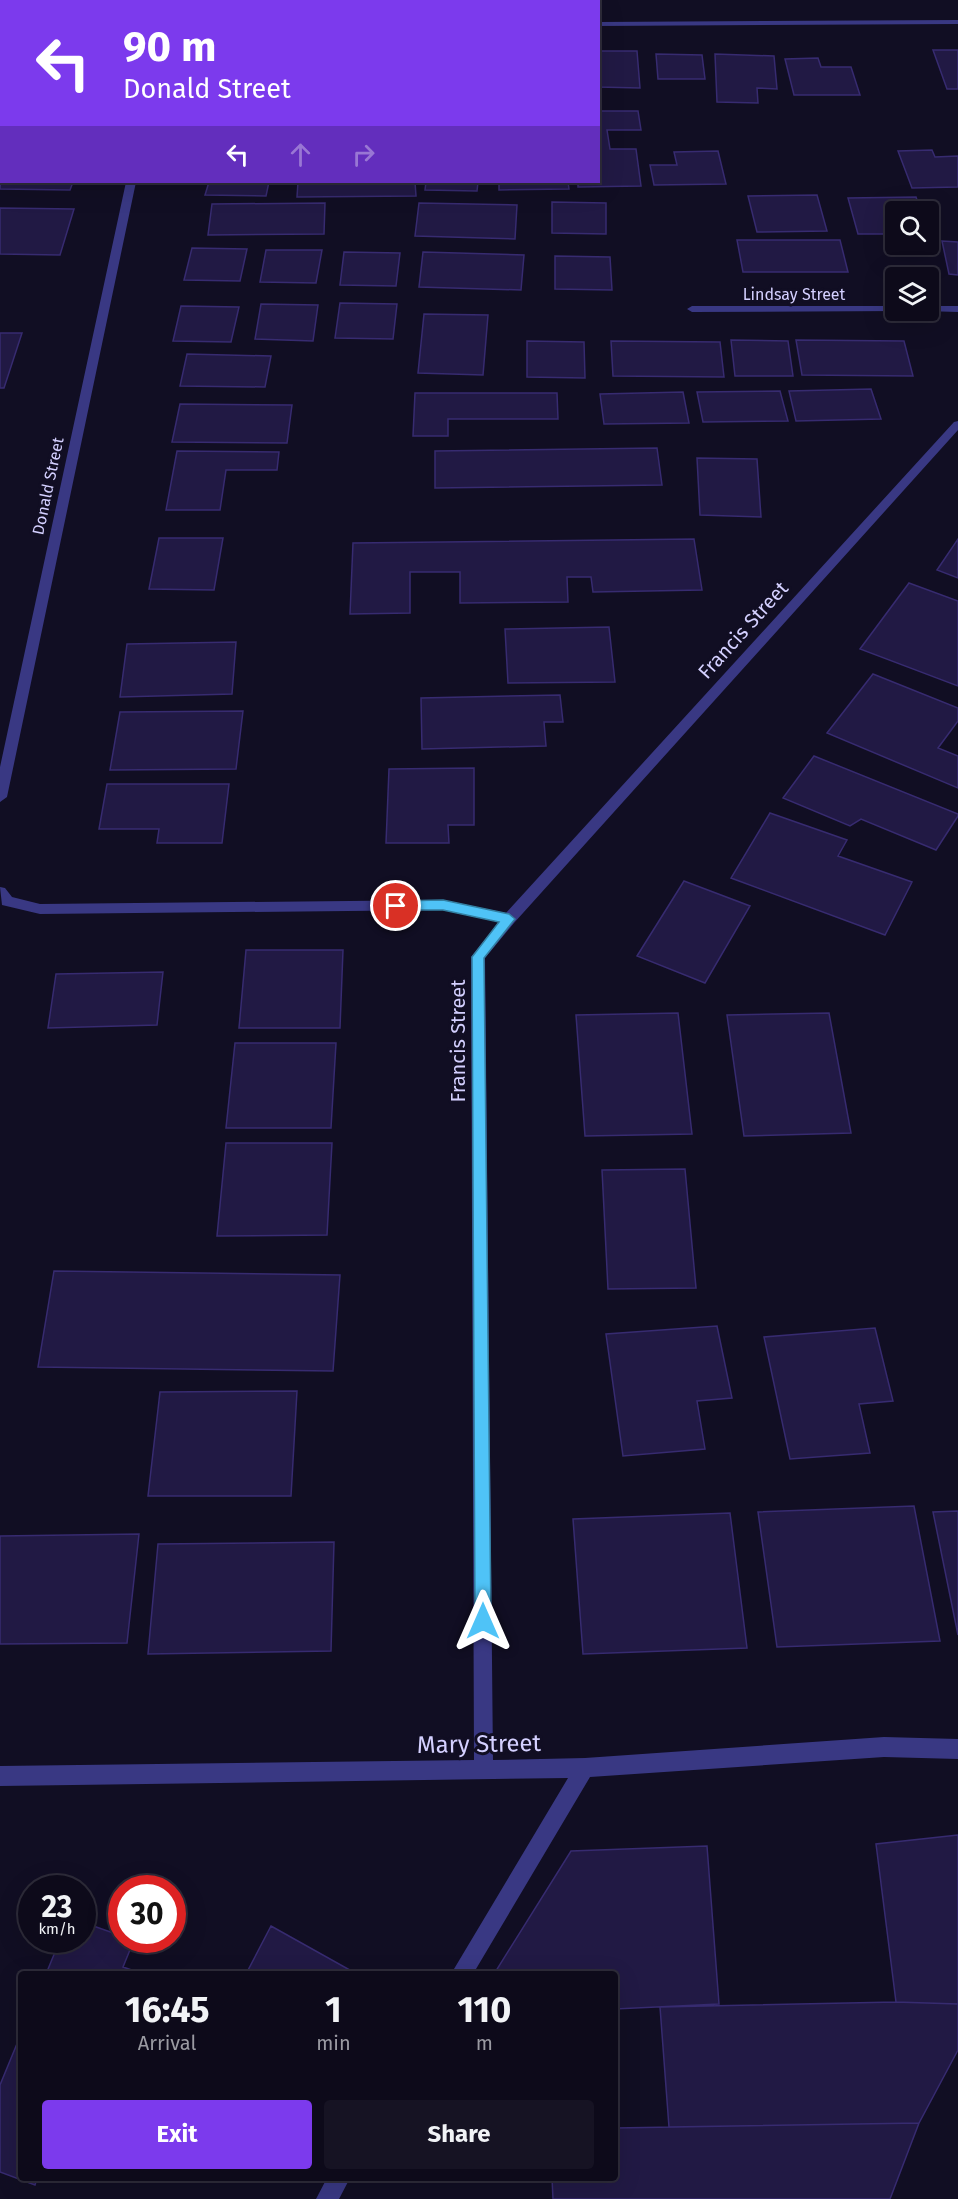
<!DOCTYPE html>
<html lang="en">
<head>
<meta charset="utf-8">
<style>
	body { margin:0; font-family:"Fira Sans",sans-serif; background:#161323; color:#f1f3f6; height:100vh; display:flex; flex-direction:column; font-size:22px; white-space:nowrap }
	* { box-sizing:border-box; margin:0 }
	p { font-size:20px; color:#9a9aa2 }
	.icon { flex:none; width:33px; height:33px; fill:none; stroke:currentColor; stroke-width:2; stroke-linecap:round; stroke-linejoin:round }
	.map { position:relative; flex:1; overflow:hidden }
	.sheet { position:absolute; left:18px; top:1971px; width:600px; height:210px; display:flex; flex-direction:column; background:#0d0a1a; border-radius:6px; box-shadow:0 6px 24px #0002,0 0 0 2px #2d2b39 }
	.sheet>* { flex:none }
	.top-card { position:absolute; left:0px; top:0px; width:600px; height:183px; box-shadow:0 6px 24px #0002,0 0 0 2px #2d2b39; background:#7c3aed; color:#fff; overflow:hidden }
	.buttons { position:absolute; left:885px; top:201px; display:grid; gap:12px }
	.buttons a { display:grid; place-items:center; width:54px; height:54px; border-radius:6px; background:#0d0a1a; box-shadow:0 6px 24px #0002,0 0 0 2px #2d2b39; font-size:30px }
	.speed { position:absolute; left:18px; top:1875px; display:flex; gap:12px; font-size:30px; font-weight:700; text-align:center }
	.speed>* { display:grid; place-content:center; width:78px; height:78px; border-radius:50%; background:#0d0a1a; box-shadow:0 6px 24px #0002,0 0 0 2px #2d2b39; line-height:1 }
	.speed small { font-size:15px; font-weight:400 }
	.speed .limit { border:9px solid #d22; background:#fff; color:#111 }
	.pin { position:absolute; display:grid; place-items:center; width:51px; height:51px; color:#fff; margin:-26px; border:3px solid #fff; border-radius:50%; box-shadow:0 2px 6px #0007 }
	.me { position:absolute; width:66px; margin:-33px; rotate:0deg; stroke-linejoin:round; filter:drop-shadow(0 0 4px #0008) }
	.turn { display:flex; align-items:center; gap:21px; height:126px; padding:0 24px; font-size:27px }
	.turn .icon { width:78px; height:78px; stroke-width:2.5 }
	.turn b { display:block; font-size:42px; line-height:51px }
	.lanes { display:flex; align-items:center; height:57px; padding:0 24px; background:#0003; justify-content:center; gap:30px; direction:ltr }
	.lanes .off { opacity:.35 }
	.eta { display:flex; justify-content:space-evenly; align-items:center; height:102px; text-align:center }
	.eta b { font-size:36px; font-weight:700; line-height:42px }
	.primary-button { display:flex; gap:12px; margin-top:auto; padding:12px 24px }
	.primary-button a { flex:1; height:69px; border-radius:6px; background:#7c3aed; color:#fff; font-size:24px; font-weight:700; line-height:69px; text-align:center }
	.primary-button a+a { background:#161323; color:#f1f3f6 }
	.map>svg:first-child { display:block }
	.building { fill:#211944; stroke:#372b70; stroke-width:1.5 }
	.lines { fill:none; stroke-linecap:round; stroke-linejoin:round }
	.minor { fill:#393883; fill-rule:evenodd }
	.route { fill:#4fc3f7; stroke:#337fa1; stroke-width:1.5 }
	.labels { text-anchor:middle; dominant-baseline:central; stroke-width:6; stroke-linejoin:round; paint-order:stroke }
	.far-street-label { font-size:16px; fill:#d4d0ff; stroke:#110e23 }
	.street-label { font-size:20px; fill:#d4d0ff; stroke:#110e23 }
	.near-street-label { font-size:24px; fill:#d4d0ff; stroke:#110e23 }
</style>
</head>
<body>
<div class="map">
<svg width="958" height="2199" viewBox="0 0 958 2199">
	<rect width="100%" height="100%" fill="#110e23"/>
	<path class="building" d="M933 50H958V89H947Z
		M598 51H637L640 88 598 87Z
		M656 54 702 55 705 79H658Z
		M715 54 774 56 777 89 757 88 758 103 717 102Z
		M818 58 821 67H851L860 95H794L785 59Z
		M598 111H638L641 130H607L610 149H636L641 186 578 187V182H598Z
		M932 150 935 157 958 156V187L912 188 898 151Z
		M718 151 726 184 654 185 650 165H677L674 152Z
		M2 159V182H73L70 190 0 189Z
		M209 182H269L266 196 205 195Z
		M298 182H415L416 196 297 197Z
		M426 182H478L477 191 425 190Z
		M499 182H568L569 189 499 190Z
		M817 195 827 231 757 232 748 196Z
		M916 197 921 212H896V234H858L848 198Z
		M552 202 606 203V234L552 233Z
		M325 203 324 234 208 235 212 204Z
		M419 203 517 205 515 239 415 236Z
		M0 208 74 209 60 255 0 254Z
		M737 240H840L848 272H743Z
		M942 241 958 242V275L949 274Z
		M192 248 247 249 240 281 184 280Z
		M266 250H322L316 283 260 282Z
		M344 252 400 253 396 286 340 285Z
		M423 252 524 255 521 290 419 287Z
		M555 256 610 257 612 290 555 289Z
		M340 303 397 304 393 339 335 338Z
		M261 304 318 305 313 341 255 339Z
		M181 306 239 307 231 342 173 341Z
		M424 314 488 315 483 375 418 373Z
		M0 333H22L4 388H0Z
		M731 340 788 341 793 376H735Z
		M796 340 904 341 913 376 802 375Z
		M527 341 584 342 585 378 527 377Z
		M611 341 720 342 724 377 613 376Z
		M187 354 271 356 265 387 180 386Z
		M871 389 881 419 796 421 789 391Z
		M780 391 788 421 703 422 697 392Z
		M683 392 689 423 604 424 600 394Z
		M415 393H557L558 419H448V436H413Z
		M180 404 292 405 287 443 172 442Z
		M657 448 662 485 435 488V451Z
		M177 451 279 452 277 470H226L220 510H166Z
		M697 458 757 459 761 517 700 515Z
		M159 538H223L214 590 149 589Z
		M694 539 702 590 593 592 591 577H567L568 602 460 603V572H410V613L350 614 353 543Z
		M958 539V578L937 570Z
		M909 583 958 601V686L860 649Z
		M609 627 615 682 508 683 505 629Z
		M236 642 232 694 120 697 127 644Z
		M873 674 958 708V721L938 748 958 756V788L827 733Z
		M560 695 563 722H544L546 746 422 749 421 698Z
		M243 711 236 769 110 770 120 712Z
		M814 756 958 814V816L936 850 861 819 850 826 783 798Z
		M474 768V825H448L449 843H386L389 769Z
		M107 784H229L222 843H157L159 829H99Z
		M770 813 847 840 838 856 912 882 885 935 731 878Z
		M684 881 750 906 705 983 637 956Z
		M246 950H343L340 1028H239Z
		M163 972 157 1025 48 1028 56 974Z
		M678 1013 692 1134 585 1136 576 1015Z
		M829 1013 851 1133 744 1136 727 1015Z
		M235 1043H336L331 1128H226Z
		M226 1143H332L327 1235 217 1236Z
		M685 1169 696 1288 608 1289 602 1170Z
		M54 1271 340 1275 333 1371 38 1367Z
		M717 1326 732 1398 697 1401 705 1449 623 1456 606 1334Z
		M875 1328 893 1401 859 1404 870 1453 790 1459 764 1337Z
		M297 1391 291 1496H148L160 1392Z
		M914 1506 940 1641 777 1647 758 1512Z
		M958 1511V1635L933 1512Z
		M730 1513 747 1648 583 1654 573 1519Z
		M139 1534 127 1643 0 1644V1536Z
		M334 1542 331 1651 148 1654 158 1544Z
		M958 1835V2004L896 2002 876 1844Z
		M707 1846 719 2004 615 2009V1974H494L571 1851Z
		M82 1922 122 1936V1940H134L123 1967 143 1974H46L60 1940H82Z
		M271 1926 357 1974H246Z
		M896 2002 958 2004V2050L919 2123 669 2127 660 2007Z
		M21 2034V2178H37L35 2185 0 2172V2085Z
		M919 2123 890 2199H553L552 2178H615V2128Z"/>
	<g class="lines">
		<path class="minor" d="M958 20V24L598 26V22Z
			M0 23H2V27H0Z
			M126 182H136L7 797 0 802V767Z
			M896 306V310L900 311 692 312 687 309 692 306Z
			M928 306H958V312L924 311 928 310Z
			M958 421V430L514 923 485 958 493 1760 585 1758 884 1737 958 1739V1759L884 1757 590 1777 473 1974H451L568 1778 0 1786V1766L474 1760 471 957 499 922 443 910 40 914 2 905 0 887 5 888 12 897 40 904 443 900 506 913 954 422Z
			M327 2178H350L339 2199H316Z"/>
	</g>
	<path class="route" d="M443 900 509 914 515 919 484 958 491 1621 489 1627 483 1630 477 1627 475 1621 472 957 499 922 443 910H396L390 906 396 901Z"/>
	<g class="labels">
		<g class="far-street-label">
			<text x="794" y="294">Lindsay Street</text>
			<text transform="translate(48 486) rotate(-78)">Donald Street</text>
		</g>
		<g class="street-label">
			<text transform="translate(743 630) rotate(-48)">Francis Street</text>
			<text transform="translate(458 1041) rotate(-90)">Francis Street</text>
		</g>
		<g class="near-street-label">
			<text transform="translate(479 1744) rotate(-1)">Mary Street</text>
		</g>
	</g>
</svg>
<div class="buttons">
<a><svg class="icon" aria-label="search" viewBox="0 0 24 24"><circle cx="10" cy="10" r="6"/><path d="M15 15l6 6"/></svg></a>
<a><svg class="icon" aria-label="layers" viewBox="0 0 24 24"><path d="M12 4l9 5-9 5-9-5zM3 14l9 5 9-5"/></svg></a>
</div>
<div class="speed"><div>23<small>km/h</small></div><div class="limit">30</div></div>
<div class="pin" style="left:396px;top:906px;background:#d93025"><svg class="icon" aria-label="arrive" viewBox="0 0 24 24"><path d="M6 21V4h12l-3 4 3 4H6"/></svg></div>
<svg class="me" style="left:483px;top:1621px" viewBox="-20 -20 40 40"><path d="M0-17L14 15 0 8-14 15z" fill="#4fc3f7" stroke="#fff" stroke-width="4"/></svg>
<div class="top-card">
<div class="turn"><svg class="icon" aria-label="left" viewBox="0 0 24 24"><path d="M17 20v-9H6M10 6l-5 5 5 5"/></svg><div><b>90 m</b>Donald Street</div></div>
<div class="lanes"><svg class="icon" aria-label="left" viewBox="0 0 24 24"><path d="M17 20v-9H6M10 6l-5 5 5 5"/></svg><svg class="icon off" aria-label="ahead" viewBox="0 0 24 24"><path d="M12 20V5M6 11l6-6 6 6"/></svg><svg class="icon off" aria-label="right" viewBox="0 0 24 24"><path d="M7 20v-9h11M14 6l5 5-5 5"/></svg></div>
</div>
<section class="sheet">
<div class="eta">
<div><b>16:45</b><p>Arrival</p></div>
<div><b>1</b><p>min</p></div>
<div><b>110</b><p>m</p></div>
</div>
<div class="primary-button"><a>Exit</a><a>Share</a></div>
</section>
</div>
</body>
</html>
